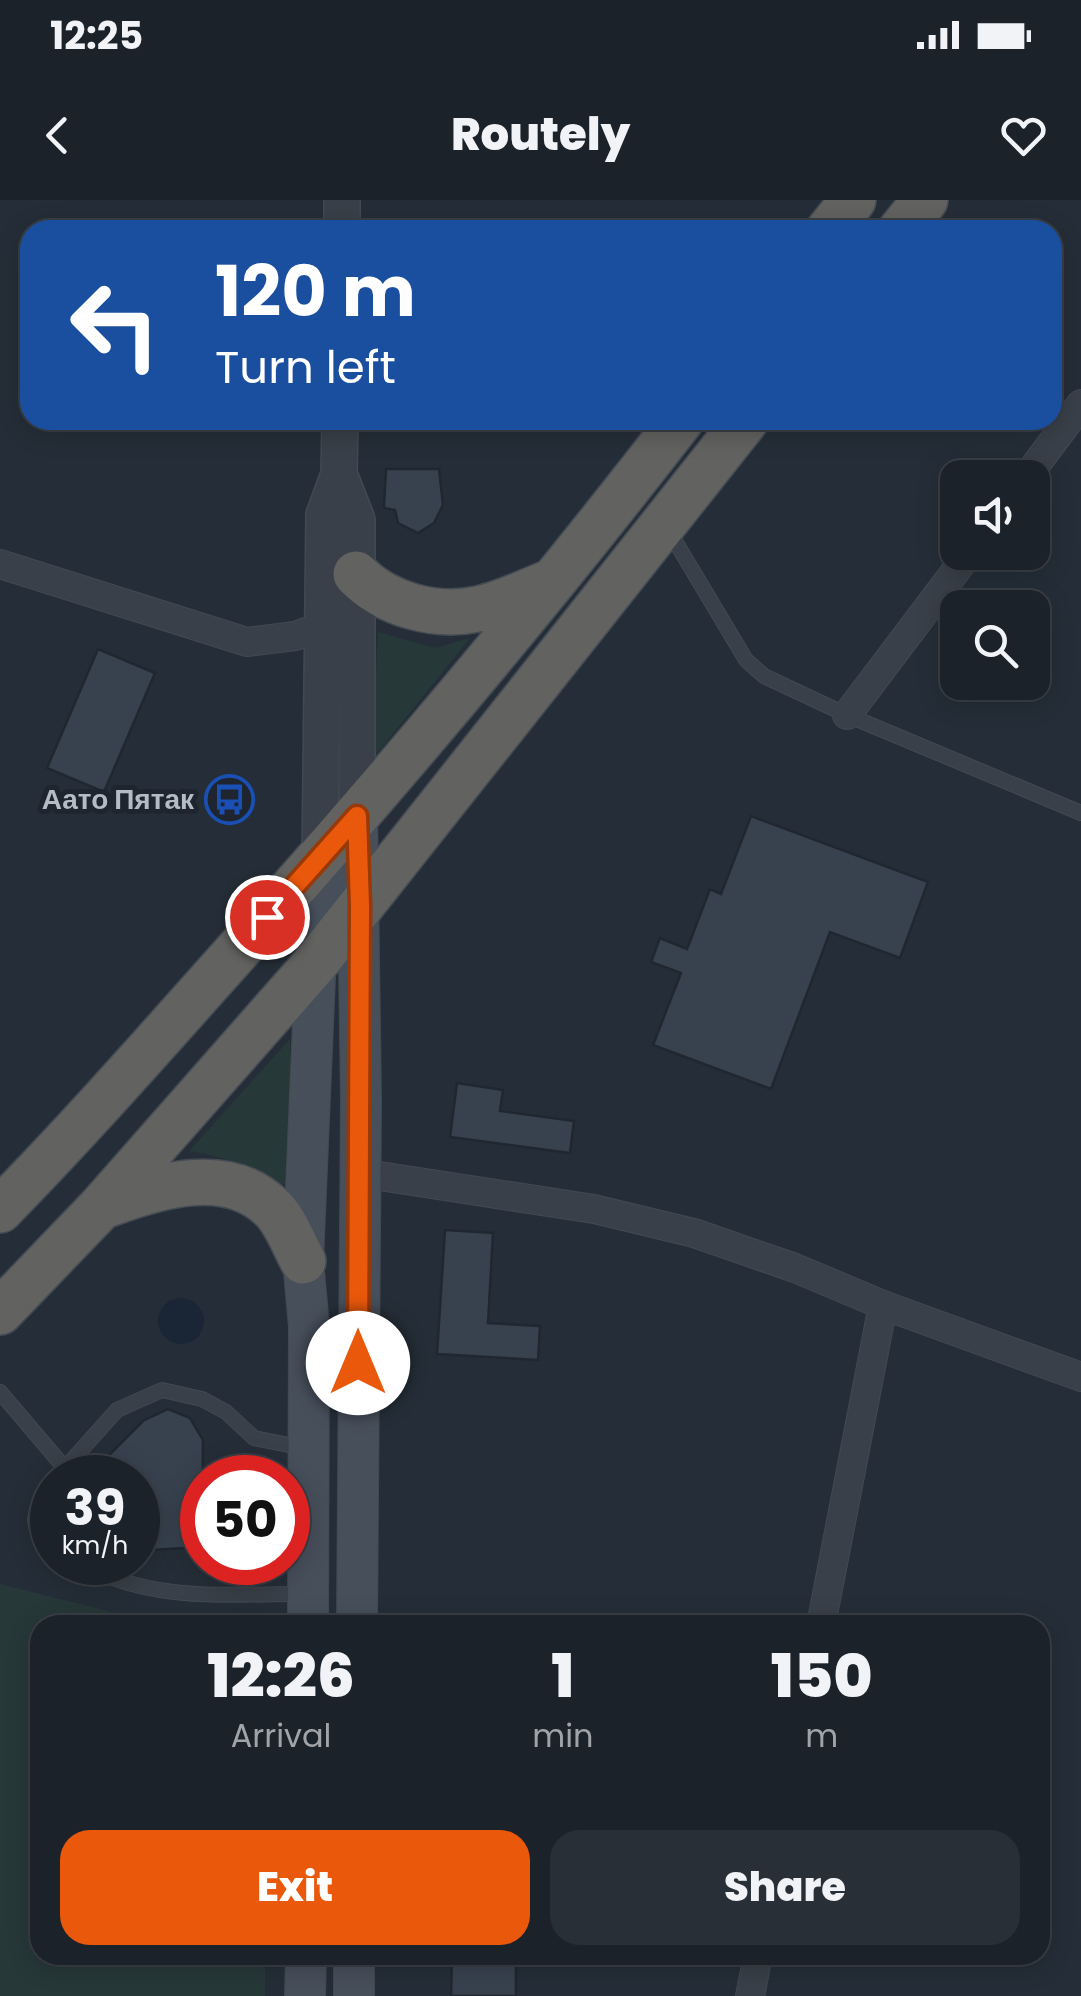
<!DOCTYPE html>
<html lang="en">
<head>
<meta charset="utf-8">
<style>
	body { margin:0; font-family:Poppins,sans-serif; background:#292f36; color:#f1f3f6; height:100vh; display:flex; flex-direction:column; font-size:38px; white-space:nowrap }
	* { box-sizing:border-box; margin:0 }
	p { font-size:32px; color:#a0a4a8 }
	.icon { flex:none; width:55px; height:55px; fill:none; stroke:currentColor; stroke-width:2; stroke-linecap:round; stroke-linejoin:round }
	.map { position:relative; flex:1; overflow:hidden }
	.side { position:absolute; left:30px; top:1415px; width:1020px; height:350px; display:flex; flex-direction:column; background:#1c222a; border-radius:30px; box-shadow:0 5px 25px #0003,0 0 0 2px #3a3f47 }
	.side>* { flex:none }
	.hud { position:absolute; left:20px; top:20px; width:1042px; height:210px; border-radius:30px; box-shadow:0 5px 25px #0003,0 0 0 2px #3a3f47; background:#1a4fa0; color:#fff; overflow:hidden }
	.tools { position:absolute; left:940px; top:260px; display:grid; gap:20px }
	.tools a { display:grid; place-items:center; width:110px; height:110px; border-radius:20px; background:#1c222a; box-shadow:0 5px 25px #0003,0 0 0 2px #3a3f47; font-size:50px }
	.speed { position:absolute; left:30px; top:1255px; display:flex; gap:20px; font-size:50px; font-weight:700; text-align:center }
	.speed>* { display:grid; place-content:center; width:130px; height:130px; border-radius:50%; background:#1c222a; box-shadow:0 5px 25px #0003,0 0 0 2px #3a3f47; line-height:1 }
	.speed small { font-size:25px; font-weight:400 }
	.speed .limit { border:15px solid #d22; background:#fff; color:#111 }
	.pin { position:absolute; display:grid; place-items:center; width:85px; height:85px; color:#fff; margin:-42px; border:5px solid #fff; border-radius:50%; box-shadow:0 2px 10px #0007 }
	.me { position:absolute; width:110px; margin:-55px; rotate:0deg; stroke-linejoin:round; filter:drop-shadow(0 0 8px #0008) }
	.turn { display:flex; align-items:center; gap:35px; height:210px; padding:0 30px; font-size:45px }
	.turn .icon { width:130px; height:130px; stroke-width:2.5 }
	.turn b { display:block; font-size:70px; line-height:85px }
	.eta { display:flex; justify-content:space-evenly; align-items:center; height:170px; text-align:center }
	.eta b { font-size:60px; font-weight:800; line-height:70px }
	.action { display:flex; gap:20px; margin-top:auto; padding:20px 30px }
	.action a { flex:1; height:115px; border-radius:30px; background:#ea580c; color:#fff; font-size:40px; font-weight:800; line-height:115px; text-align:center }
	.action a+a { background:#292f36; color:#f1f3f6 }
	.status { display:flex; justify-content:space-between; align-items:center; height:70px; padding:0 50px; background:#1c222a; direction:ltr }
	.status svg { height:28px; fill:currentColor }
	header { display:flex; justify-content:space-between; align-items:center; height:130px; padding:0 30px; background:#1c222a; font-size:45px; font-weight:800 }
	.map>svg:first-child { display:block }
	.green { fill:#273839 }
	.water { fill:#1a2535 }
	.building { fill:#38424f; stroke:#202730; stroke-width:2.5 }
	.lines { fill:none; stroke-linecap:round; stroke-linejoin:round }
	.service-casing { stroke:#424952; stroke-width:16 }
	.minor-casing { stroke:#424952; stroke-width:30 }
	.tertiary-casing { stroke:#424952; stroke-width:38 }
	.secondary-casing { stroke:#424952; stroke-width:42 }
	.trunk-casing { stroke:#444b54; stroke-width:48 }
	.service { stroke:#394049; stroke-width:14 }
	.minor { stroke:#394049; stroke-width:28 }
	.tertiary { stroke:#394049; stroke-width:35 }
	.secondary { stroke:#474f5b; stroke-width:40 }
	.trunk { stroke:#626260; stroke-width:45 }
	.route-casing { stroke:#983908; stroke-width:25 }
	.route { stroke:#ea580c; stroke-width:18 }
	.labels { text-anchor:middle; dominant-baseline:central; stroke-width:10; stroke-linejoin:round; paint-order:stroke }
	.poi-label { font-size:28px; font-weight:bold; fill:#b4bbc5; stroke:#1e252e; text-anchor:end }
</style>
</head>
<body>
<div class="status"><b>12:25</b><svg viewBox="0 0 49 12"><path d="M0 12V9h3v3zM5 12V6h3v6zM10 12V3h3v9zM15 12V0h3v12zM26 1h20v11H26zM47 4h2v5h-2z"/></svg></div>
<header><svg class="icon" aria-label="back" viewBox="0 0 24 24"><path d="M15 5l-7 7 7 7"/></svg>Routely<svg class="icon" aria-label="heart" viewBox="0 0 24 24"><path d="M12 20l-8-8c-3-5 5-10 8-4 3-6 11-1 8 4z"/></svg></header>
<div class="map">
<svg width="1081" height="1796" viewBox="0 0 1081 1796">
	<rect width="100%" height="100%" fill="#252e38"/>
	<path class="green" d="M378 432 435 448 470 438 372 560Z
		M290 839 293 990C260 970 227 957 189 951Z
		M0 1384 164 1425H40V1755H265V1796H0Z"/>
	<path class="water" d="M158 1121a23 23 0 1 1 46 0a23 23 0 1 1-46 0Z"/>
	<path class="building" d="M386 269H439L443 305 434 323 418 333 398 323 395 310 384 308Z
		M98 449 155 473 104 592 47 568Z
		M751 616 928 682 900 758 830 732 771 889 653 845 681 773 651 762 660 738 687 749 710 689 721 694Z
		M457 883 503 890 500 911 574 921 570 953 450 937Z
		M445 1030 493 1033 488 1123 540 1126 538 1160 437 1154Z
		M168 1209 190 1218 203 1240 202 1347 151 1350 138 1345V1278H86L144 1220Z
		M452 1755H516V1796H451Z"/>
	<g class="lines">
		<defs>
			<path id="service" d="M669 331 746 460 764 476 847 515 1081 613
				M0 1192 63 1266
				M56 1278 117 1210 162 1190 202 1199 226 1212 254 1238 304 1248
				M52 1282C36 1308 24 1325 52 1348
				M76 1362C153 1403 222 1394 305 1394"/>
			<path id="minor" d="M1026 278 1081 204
				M0 364 247 442 295 436 324 426
				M847 515 970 352
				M360 973 594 1009 694 1033 795 1068 883 1105 1081 1177
				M821 1425 883 1105
				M750 1796 758 1755"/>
			<path id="tertiary" d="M342 30V0
				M339 274 357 320V616
				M320 658 324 315 339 274 340 220"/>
			<path id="secondary" d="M308 1425 309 1126 303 1061 320 658
				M357 1425 361 901 357 616
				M305 1796 306 1755
				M354 1796V1755"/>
			<path id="trunk" d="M829 30 853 0
				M901 30 925 0
				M356 374C386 405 436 418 478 409 503 404 528 391 551 382
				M106 1005C157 986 226 964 271 1007 285 1019 294 1045 303 1061
				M0 1010C88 920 171 825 255 731 403 565 545 396 681 220
				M0 1112 100 1008 314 765 746 220"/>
		</defs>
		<use href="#service" class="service-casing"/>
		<use href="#minor" class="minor-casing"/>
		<use href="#tertiary" class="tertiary-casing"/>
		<use href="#secondary" class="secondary-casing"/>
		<use href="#trunk" class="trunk-casing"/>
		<use href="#service" class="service"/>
		<use href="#minor" class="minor"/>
		<use href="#tertiary" class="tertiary"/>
		<use href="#secondary" class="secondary"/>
		<use href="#trunk" class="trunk"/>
	</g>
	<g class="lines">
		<defs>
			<path id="route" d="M267 717 357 616 360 705 358 1163"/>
		</defs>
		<use href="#route" class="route-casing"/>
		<use href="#route" class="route"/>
	</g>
	<defs>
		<symbol id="bus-ring" viewBox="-11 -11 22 22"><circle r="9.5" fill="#1e252e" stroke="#1a4fb4" stroke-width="1.5"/><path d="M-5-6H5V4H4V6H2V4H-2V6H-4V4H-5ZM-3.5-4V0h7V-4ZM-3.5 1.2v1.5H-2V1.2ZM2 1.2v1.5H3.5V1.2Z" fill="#1a4fb4"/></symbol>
	</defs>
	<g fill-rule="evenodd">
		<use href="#bus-ring" x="202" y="572" width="55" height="55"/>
	</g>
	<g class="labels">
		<g class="poi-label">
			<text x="194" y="599">Аато Пятак</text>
		</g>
	</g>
</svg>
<div class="tools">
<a><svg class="icon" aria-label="sound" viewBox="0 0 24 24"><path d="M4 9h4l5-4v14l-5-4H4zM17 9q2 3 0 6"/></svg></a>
<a><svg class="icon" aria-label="search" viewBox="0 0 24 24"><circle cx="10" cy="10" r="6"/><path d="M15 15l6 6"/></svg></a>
</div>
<div class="speed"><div>39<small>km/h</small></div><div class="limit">50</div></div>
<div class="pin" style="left:267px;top:717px;background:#d93025"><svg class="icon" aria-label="arrive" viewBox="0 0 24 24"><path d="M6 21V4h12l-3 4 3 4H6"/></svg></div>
<svg class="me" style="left:358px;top:1163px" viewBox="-20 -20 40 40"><circle r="19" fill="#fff"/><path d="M0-13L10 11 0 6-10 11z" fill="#ea580c"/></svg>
<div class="hud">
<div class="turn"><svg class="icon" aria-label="left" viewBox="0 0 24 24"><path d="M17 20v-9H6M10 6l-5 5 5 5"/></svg><div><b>120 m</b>Turn left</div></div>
</div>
<section class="side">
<div class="eta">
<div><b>12:26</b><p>Arrival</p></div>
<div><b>1</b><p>min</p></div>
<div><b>150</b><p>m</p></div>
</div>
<div class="action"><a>Exit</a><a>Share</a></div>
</section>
</div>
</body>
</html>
